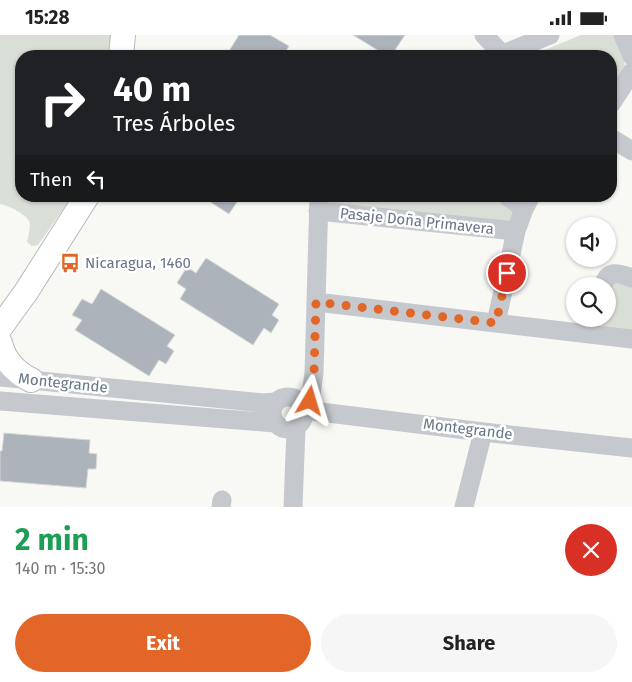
<!DOCTYPE html>
<html lang="en">
<head>
<meta charset="utf-8">
<style>
	body { margin:0; font-family:"Fira Sans",sans-serif; background:#f6f6f6; color:#222; height:100vh; display:flex; flex-direction:column; font-size:19px; white-space:nowrap }
	* { box-sizing:border-box; margin:0 }
	p { font-size:16px; color:#767676 }
	.icon { flex:none; width:28px; height:28px; fill:none; stroke:currentColor; stroke-width:2; stroke-linecap:round; stroke-linejoin:round }
	.map { position:relative; height:472px; overflow:hidden }
	.details { display:flex; flex-direction:column; background:#fff; flex:1 }
	.details>* { flex:none }
	.hud { position:absolute; left:15px; top:15px; width:602px; height:152px; border-radius:20px; box-shadow:0 1px 4px #0004; background:#202124; color:#fff; overflow:hidden }
	.tools { position:absolute; left:566px; top:182px; display:grid; gap:10px }
	.tools a { display:grid; place-items:center; width:50px; height:50px; border-radius:50%; background:#fff; box-shadow:0 1px 4px #0004; font-size:25px }
	.pin { position:absolute; display:grid; place-items:center; width:42px; height:42px; color:#fff; margin:-21px; border:2px solid #fff; border-radius:50%; box-shadow:0 1px 5px #0007 }
	.me { position:absolute; width:55px; margin:-28px; rotate:7deg; stroke-linejoin:round; filter:drop-shadow(0 0 4px #0008) }
	.turn { display:flex; align-items:center; gap:18px; height:105px; padding:0 15px; font-size:22px }
	.turn .icon { width:65px; height:65px; stroke-width:2.5 }
	.turn b { display:block; font-size:35px; line-height:42px }
	.then { display:flex; align-items:center; height:48px; padding:0 15px; background:#0003; gap:10px; font-size:19px }
	.round { display:grid; place-items:center; flex:none; width:52px; height:52px; border-radius:26px; background:#f6f6f6 }
	.summary { display:flex; align-items:center; justify-content:space-between; height:85px; padding:0 15px }
	h1 { font-size:30px; font-weight:700; line-height:38px; color:#1e9e55 }
	.primary-button { display:flex; gap:10px; margin-top:auto; padding:10px 15px }
	.primary-button a { flex:1; height:58px; border-radius:30px; background:#e36629; color:#fff; font-size:20px; font-weight:700; line-height:58px; text-align:center }
	.primary-button a+a { background:#f6f6f6; color:#222 }
	.status { display:flex; justify-content:space-between; align-items:center; height:35px; padding:0 25px; background:#fff; direction:ltr }
	.status svg { height:14px; fill:currentColor }
	.map>svg:first-child { display:block }
	.green { fill:#d9dfd6 }
	.building { fill:#acb3ba; stroke:#d9d9d7 }
	.lines { fill:none; stroke-linecap:round; stroke-linejoin:round }
	.major-casing { stroke:#b6babe; stroke-width:26 }
	.minor { stroke:#c5c8cc; stroke-width:19 }
	.major { stroke:#fff; stroke-width:24 }
	.route { stroke:#e36629; stroke-width:9; stroke-dasharray:0 16.2 }
	.labels { text-anchor:middle; dominant-baseline:central; stroke-width:5; stroke-linejoin:round; paint-order:stroke }
	.street-label { font-size:15px; fill:#677586; stroke:#fff }
	.poi-label { font-size:15px; fill:#677586; stroke:#fff; text-anchor:start }
</style>
</head>
<body>
<div class="status"><b>15:28</b><svg viewBox="0 0 49 12"><path d="M0 12V9h3v3zM5 12V6h3v6zM10 12V3h3v9zM15 12V0h3v12zM26 1h20v11H26zM47 4h2v5h-2z"/></svg></div>
<div class="map">
<svg width="632" height="472" viewBox="0 0 632 472">
	<rect width="100%" height="100%" fill="#f8f8f5"/>
	<path class="green" d="M0 0H113L111 21H21V161H70L66 170 38 210 32 211 27 207C28 201 30 195 30 190 30 180 9 171 0 169Z
		M581 0H614L624 25 625 33 611 55V21H540V17Z
		M330 161H496L514 176 509 188 330 172Z
		M614 246 632 251V296L604 293 601 289 600 284H608C608 270 606 257 614 246Z"/>
	<path class="building" d="M239 0H270L289 11 283 21H226Z
		M353 0H405L391 21H387Z
		M201 161H241L229 179Z
		M206 223 279 269 272 280 279 285 271 298 264 293 253 310 180 264 186 254 177 248 187 232 196 238Z
		M101 254 175 300 167 311 174 316 166 329 159 325 149 341 75 295 82 285 72 280 82 264 92 269Z
		M4 398 90 405 89 418 97 419 96 434H88L86 453 0 446V416H2Z"/>
	<g class="lines">
		<defs>
			<path id="major" d="M121 21 123 0
				M0 293 26 257 87 161
				M0 308C4 325 15 337 31 345"/>
		</defs>
		<use href="#major" class="major-casing"/>
		<path class="minor" d="M484 0 504 21
			M623 0 632 21
			M498 21 550 0
			M611 69 632 37
			M611 103 632 116
			M319 161 314 338 310 368 304 375 483 397 632 413
			M507 161 524 174
			M318 176 516 196
			M603 251C608 234 619 238 632 243
			M316 267 632 304
			M496 288 516 196 524 174 531 161
			M0 342 263 368 276 367
			M272 378a16 16 0 1 1 32 0a16 16 0 1 1-32 0Z
			M0 366 275 388
			M221 472 222 465
			M293 472 296 393
			M464 472 483 397"/>
		<use href="#major" class="major"/>
	</g>
	<g class="lines">
		<path class="route" d="M310 366 314 338 316 267 496 288 507 238"/>
	</g>
	<defs>
		<symbol id="bus-bare" viewBox="-9 -9 18 18"><path d="M-5-6H5V4H4V6H2V4H-2V6H-4V4H-5ZM-3.5-4V0h7V-4ZM-3.5 1.2v1.5H-2V1.2ZM2 1.2v1.5H3.5V1.2Z" fill="#e36629" stroke="#fff" stroke-width="2.5" paint-order="stroke"/></symbol>
	</defs>
	<g fill-rule="evenodd">
		<use href="#bus-bare" x="56" y="214" width="28" height="28"/>
	</g>
	<g class="labels">
		<g class="street-label">
			<text transform="translate(417 186) rotate(6)">Pasaje Doña Primavera</text>
			<text transform="translate(63 348) rotate(6)">Montegrande</text>
			<text transform="translate(468 394) rotate(7)">Montegrande</text>
		</g>
		<g class="poi-label">
			<text x="85" y="228">Nicaragua, 1460</text>
		</g>
	</g>
</svg>
<div class="tools">
<a><svg class="icon" aria-label="sound" viewBox="0 0 24 24"><path d="M4 9h4l5-4v14l-5-4H4zM17 9q2 3 0 6"/></svg></a>
<a><svg class="icon" aria-label="search" viewBox="0 0 24 24"><circle cx="10" cy="10" r="6"/><path d="M15 15l6 6"/></svg></a>
</div>
<div class="pin" style="left:507px;top:238px;background:#d93025"><svg class="icon" aria-label="arrive" viewBox="0 0 24 24"><path d="M6 21V4h12l-3 4 3 4H6"/></svg></div>
<svg class="me" style="left:310px;top:366px" viewBox="-20 -20 40 40"><path d="M0-17L14 15 0 8-14 15z" fill="#e36629" stroke="#fff" stroke-width="4"/></svg>
<div class="hud">
<div class="turn"><svg class="icon" aria-label="right" viewBox="0 0 24 24"><path d="M7 20v-9h11M14 6l5 5-5 5"/></svg><div><b>40 m</b>Tres Árboles</div></div>
<div class="then">Then<svg class="icon" aria-label="left" viewBox="0 0 24 24"><path d="M17 20v-9H6M10 6l-5 5 5 5"/></svg></div>
</div>
</div>
<section class="details">
<div class="summary"><div><h1>2 min</h1><p>140 m · 15:30</p></div><a class="round" style="background:#d93025;color:#fff"><svg class="icon" aria-label="close" viewBox="0 0 24 24"><path d="M6 6l12 12M18 6L6 18"/></svg></a></div>
<div class="primary-button"><a>Exit</a><a>Share</a></div>
</section>
</body>
</html>
